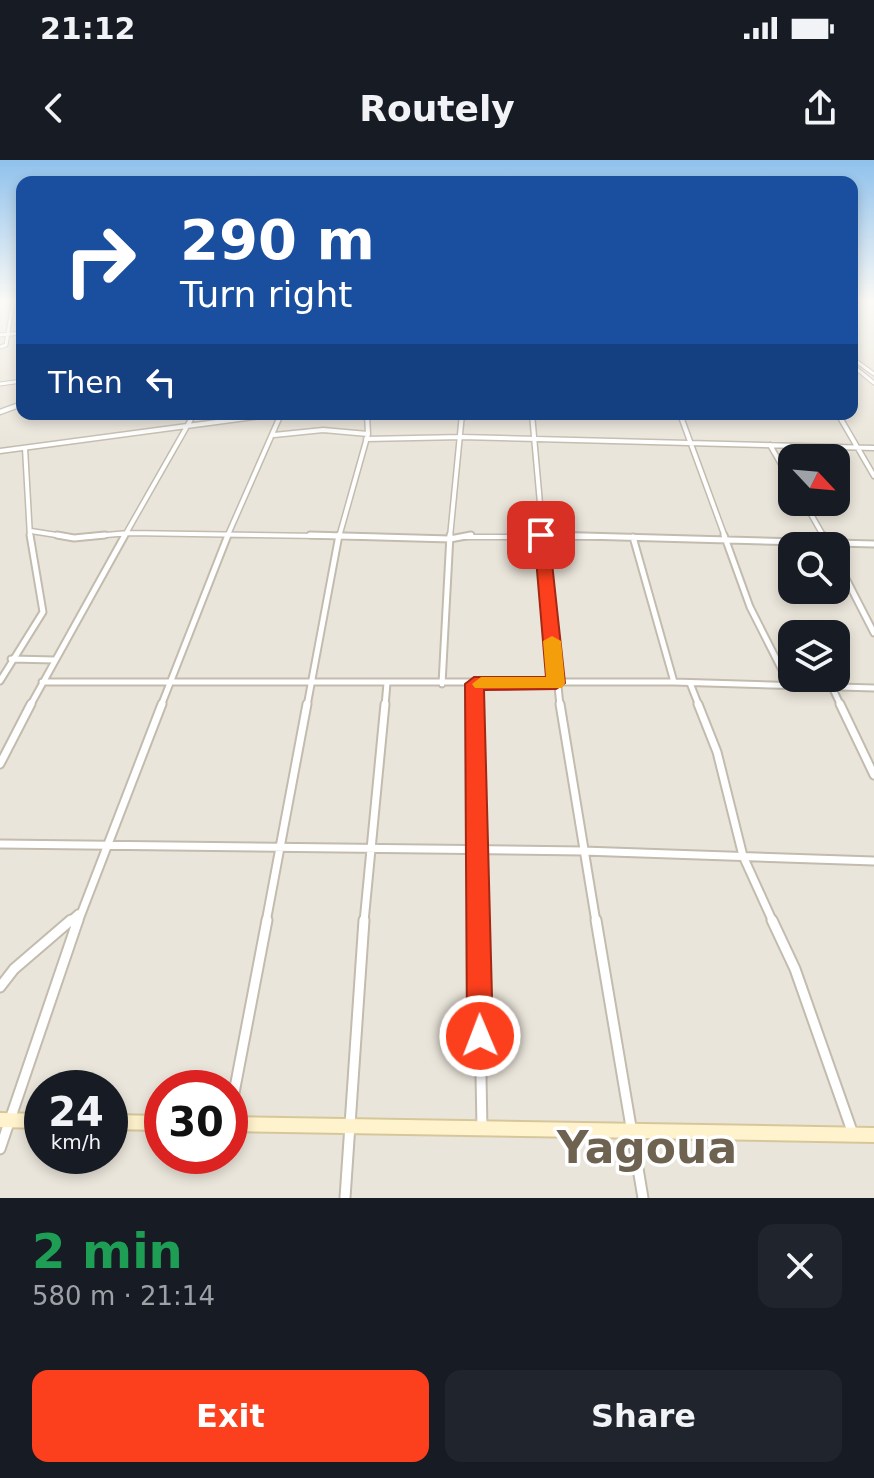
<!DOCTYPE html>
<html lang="en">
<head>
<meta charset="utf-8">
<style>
	body { margin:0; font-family:"DejaVu Sans",sans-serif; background:#20242c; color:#f1f3f6; height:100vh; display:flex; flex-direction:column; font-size:30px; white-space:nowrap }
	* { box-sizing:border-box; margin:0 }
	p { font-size:26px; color:#9ea1a6 }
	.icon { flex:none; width:44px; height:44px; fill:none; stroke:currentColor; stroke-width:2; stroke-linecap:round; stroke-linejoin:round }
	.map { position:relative; height:1038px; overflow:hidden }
	.details { display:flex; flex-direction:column; background:#171b24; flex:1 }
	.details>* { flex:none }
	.banner { position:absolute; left:16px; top:16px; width:842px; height:244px; border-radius:16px; box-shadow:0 4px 12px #0003; background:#1a4fa0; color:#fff; overflow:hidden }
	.needle { width:52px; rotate:116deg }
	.buttons { position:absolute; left:778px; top:284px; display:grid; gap:16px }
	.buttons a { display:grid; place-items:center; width:72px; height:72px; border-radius:16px; background:#171b24; box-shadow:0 4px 12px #0003; font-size:40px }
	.speed { position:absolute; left:24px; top:910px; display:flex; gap:16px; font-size:40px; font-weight:700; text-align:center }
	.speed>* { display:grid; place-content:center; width:104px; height:104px; border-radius:50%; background:#171b24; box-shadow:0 4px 12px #0003; line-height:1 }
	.speed small { font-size:20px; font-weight:400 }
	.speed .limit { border:12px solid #d22; background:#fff; color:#111 }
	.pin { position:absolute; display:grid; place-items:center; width:68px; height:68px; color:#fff; margin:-34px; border-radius:16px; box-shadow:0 4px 12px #0006 }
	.me { position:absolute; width:88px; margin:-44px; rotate:359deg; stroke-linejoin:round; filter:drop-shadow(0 0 6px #0008) }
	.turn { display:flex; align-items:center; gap:28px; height:168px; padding:0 32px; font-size:36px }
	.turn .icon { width:104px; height:104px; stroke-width:2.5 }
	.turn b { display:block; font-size:56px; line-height:68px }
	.then { display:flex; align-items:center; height:76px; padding:0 32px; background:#0003; gap:16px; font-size:30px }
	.round { display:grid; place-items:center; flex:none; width:84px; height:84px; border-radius:16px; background:#20242c }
	.headline { display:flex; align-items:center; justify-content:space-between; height:136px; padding:0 32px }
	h1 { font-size:48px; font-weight:700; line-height:60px; color:#1e9e55 }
	.primary-button { display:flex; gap:16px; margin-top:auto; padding:16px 32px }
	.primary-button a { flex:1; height:92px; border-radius:16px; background:#fc3f1d; color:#fff; font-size:32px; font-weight:700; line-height:92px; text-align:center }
	.primary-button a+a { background:#20242c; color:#f1f3f6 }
	.status { display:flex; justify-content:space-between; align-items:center; height:56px; padding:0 40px; background:#171b24; direction:ltr }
	.status svg { height:22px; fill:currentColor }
	header { display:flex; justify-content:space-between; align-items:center; height:104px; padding:0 32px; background:#171b24; font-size:36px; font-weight:700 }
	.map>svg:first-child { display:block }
	.residential { fill:#eae5da; fill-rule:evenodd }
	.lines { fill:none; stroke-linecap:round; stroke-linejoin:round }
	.street-far4-casing { stroke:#c2bbae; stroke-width:5 }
	.street-far3-casing { stroke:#c2bbae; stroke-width:7 }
	.street-far2-casing { stroke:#c2bbae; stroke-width:9 }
	.street-far1-casing { stroke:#c2bbae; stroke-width:11 }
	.street-casing { stroke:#c2bbae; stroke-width:13 }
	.secondary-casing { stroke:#d6c79b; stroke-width:18 }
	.street-far4 { stroke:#fff; stroke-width:3 }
	.street-far3 { stroke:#fff; stroke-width:4 }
	.street-far2 { stroke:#fff; stroke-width:5 }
	.street-far1 { stroke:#fff; stroke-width:7 }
	.street { stroke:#fff; stroke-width:9 }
	.secondary { stroke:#fff3cd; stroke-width:14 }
	.route { fill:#fc3f1d; stroke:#a42913; stroke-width:2 }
	.slow { fill:#f59e0b }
	.labels { text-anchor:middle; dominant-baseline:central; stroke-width:7; stroke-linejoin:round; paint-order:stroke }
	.near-town-label { font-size:44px; font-weight:bold; fill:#6e6250; stroke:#fff }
</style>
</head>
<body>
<div class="status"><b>21:12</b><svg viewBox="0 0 49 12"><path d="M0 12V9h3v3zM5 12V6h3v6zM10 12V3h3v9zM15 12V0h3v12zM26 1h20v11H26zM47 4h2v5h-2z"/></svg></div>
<header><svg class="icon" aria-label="back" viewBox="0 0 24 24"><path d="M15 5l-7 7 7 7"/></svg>Routely<svg class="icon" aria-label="share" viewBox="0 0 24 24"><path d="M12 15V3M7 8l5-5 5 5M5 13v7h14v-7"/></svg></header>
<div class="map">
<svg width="874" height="1038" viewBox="0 0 874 1038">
	<rect width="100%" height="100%" fill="#f6f3ec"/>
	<path class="residential" d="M0 142H22V254H852V142H874V1038H0ZM792 298H836V342H792ZM792 386H836V430H792ZM792 474H836V518H792ZM42 928H110V996H42ZM162 928H230V996H162Z"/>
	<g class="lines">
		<defs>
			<path id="street-far4" d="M0 175 22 173
				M0 187 6 185 13 142
				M852 198 874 214
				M852 205 874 223
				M0 224 22 221
				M17 246 22 244"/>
			<path id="street-far3" d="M0 252 22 244
				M532 254 543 377
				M680 254 725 377
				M838 254 874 316
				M274 275 323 270 368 274
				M366 279 462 277 874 288
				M770 285 792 323
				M25 288 30 377
				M0 291 276 254
				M804 342 824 377
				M31 371 69 377
				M83 377 129 373 383 377
				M124 377 194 254
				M227 377 281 254
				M339 377 368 274 367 254
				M450 377 462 254
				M460 377H622"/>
			<path id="street-far2" d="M57 375 74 378 105 375
				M310 375 450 379 471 375
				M543 375 560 546
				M548 375 874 384
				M724 375 750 447 790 526
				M823 375 828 384
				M633 377 674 522
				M836 399 874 473
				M11 499 55 500
				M0 521 43 452 30 375
				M42 522H674L874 528
				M690 523 699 546
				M442 524 450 375
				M474 524V546
				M832 527 841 546
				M30 546 125 375
				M161 546 228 375
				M307 546 339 375
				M385 546 387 523"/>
			<path id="street-far1" d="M474 544 478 762
				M560 544 596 762
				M698 544 717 592 743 696 773 762
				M840 544 874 615
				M0 604 31 544
				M0 684 583 691 874 701
				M69 762 78 754
				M78 762 162 544
				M266 762 307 544
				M364 762 385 544"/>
			<path id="street" d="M478 760 482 968
				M596 760 643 1038
				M772 760 795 809 853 974
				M0 827 14 809 71 760
				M230 954 267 760
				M0 989 78 760
				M345 1038 364 760"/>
			<path id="secondary" d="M0 960 42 961
				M110 962 162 963
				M230 964 874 975"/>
		</defs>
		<use href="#street-far4" class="street-far4-casing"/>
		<use href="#street-far3" class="street-far3-casing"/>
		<use href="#street-far2" class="street-far2-casing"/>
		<use href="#street-far1" class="street-far1-casing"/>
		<use href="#street" class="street-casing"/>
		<use href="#secondary" class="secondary-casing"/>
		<use href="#street-far4" class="street-far4"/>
		<use href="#street-far3" class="street-far3"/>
		<use href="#street-far2" class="street-far2"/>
		<use href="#street-far1" class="street-far1"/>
		<use href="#street" class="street"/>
		<use href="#secondary" class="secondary"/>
	</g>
	<linearGradient id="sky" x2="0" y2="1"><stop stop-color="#8fc1ec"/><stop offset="0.49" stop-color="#fbfaf6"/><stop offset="1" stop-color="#fbfaf6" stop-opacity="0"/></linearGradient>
	<rect width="874" height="288" fill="url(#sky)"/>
	<path class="route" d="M541 370 549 375 565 523 556 529 484 530 493 876 490 885 480 889 470 885 467 876 465 524 474 517H546L534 375Z"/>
	<path class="slow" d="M552 476 561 481 565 523 562 528H475L472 524 481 517H546L543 481Z"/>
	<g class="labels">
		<g class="near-town-label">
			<text x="647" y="987">Yagoua</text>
		</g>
	</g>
</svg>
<div class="buttons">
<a><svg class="needle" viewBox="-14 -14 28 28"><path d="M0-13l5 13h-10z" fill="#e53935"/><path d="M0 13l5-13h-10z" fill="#9ea1a6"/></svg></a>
<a><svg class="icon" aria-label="search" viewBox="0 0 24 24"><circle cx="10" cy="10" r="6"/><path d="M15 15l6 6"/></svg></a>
<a><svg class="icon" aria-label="layers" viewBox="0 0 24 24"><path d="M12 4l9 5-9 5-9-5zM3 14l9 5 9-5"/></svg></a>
</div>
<div class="speed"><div>24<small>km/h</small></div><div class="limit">30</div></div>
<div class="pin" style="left:541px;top:375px;background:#d93025"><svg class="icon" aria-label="arrive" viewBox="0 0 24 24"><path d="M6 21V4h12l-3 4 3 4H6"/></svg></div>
<svg class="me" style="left:480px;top:876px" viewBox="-20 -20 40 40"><circle r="17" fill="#fc3f1d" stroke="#fff" stroke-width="3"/><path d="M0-11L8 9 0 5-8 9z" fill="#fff"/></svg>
<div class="banner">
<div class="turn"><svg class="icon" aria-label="right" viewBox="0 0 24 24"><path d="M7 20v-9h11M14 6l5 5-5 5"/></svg><div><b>290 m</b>Turn right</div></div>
<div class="then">Then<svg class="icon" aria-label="left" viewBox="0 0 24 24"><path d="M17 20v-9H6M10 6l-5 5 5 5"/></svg></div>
</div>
</div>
<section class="details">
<div class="headline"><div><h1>2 min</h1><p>580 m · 21:14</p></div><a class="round"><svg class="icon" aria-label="close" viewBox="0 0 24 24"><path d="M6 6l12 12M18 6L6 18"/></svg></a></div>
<div class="primary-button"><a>Exit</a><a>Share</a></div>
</section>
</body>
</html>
